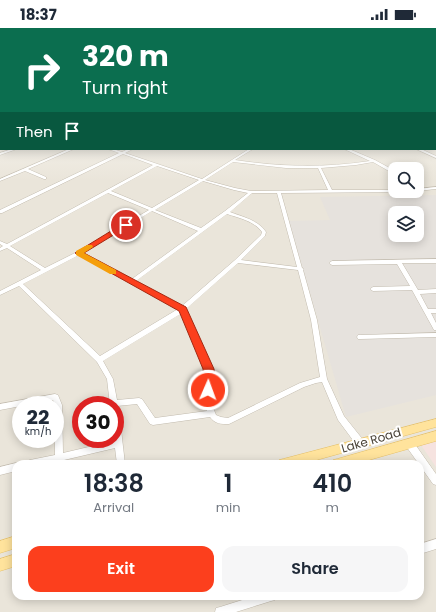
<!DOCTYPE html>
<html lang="en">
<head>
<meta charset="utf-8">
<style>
	body { margin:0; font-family:Poppins,sans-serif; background:#f6f6f7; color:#1f2937; height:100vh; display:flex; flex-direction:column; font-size:15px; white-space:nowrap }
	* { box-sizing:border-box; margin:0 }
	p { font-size:13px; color:#747a83 }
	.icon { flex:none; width:22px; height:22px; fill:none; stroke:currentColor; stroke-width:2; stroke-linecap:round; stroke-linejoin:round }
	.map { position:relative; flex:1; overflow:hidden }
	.details { position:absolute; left:12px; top:432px; width:412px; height:140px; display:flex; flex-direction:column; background:#fff; border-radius:12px; box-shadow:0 2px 10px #0003 }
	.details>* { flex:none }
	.guide { position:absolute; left:0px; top:0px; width:436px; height:122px; box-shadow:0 2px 10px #0003; background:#0b6e4f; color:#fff; overflow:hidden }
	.tools { position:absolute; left:388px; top:134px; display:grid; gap:8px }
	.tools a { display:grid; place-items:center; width:36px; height:36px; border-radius:8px; background:#fff; box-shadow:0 2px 10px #0003; font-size:20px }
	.speed { position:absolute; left:12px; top:368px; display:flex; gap:8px; font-size:20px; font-weight:700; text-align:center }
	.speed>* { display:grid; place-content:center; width:52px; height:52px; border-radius:50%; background:#fff; box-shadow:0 2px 10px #0003; line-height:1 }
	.speed small { font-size:10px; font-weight:400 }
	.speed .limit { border:6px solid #d22; background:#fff; color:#111 }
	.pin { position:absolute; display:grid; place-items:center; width:34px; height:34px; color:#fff; margin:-17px; border:2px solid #fff; border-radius:50%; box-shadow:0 1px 4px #0007 }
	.me { position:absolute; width:44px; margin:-22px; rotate:2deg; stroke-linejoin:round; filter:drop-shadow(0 0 3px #0008) }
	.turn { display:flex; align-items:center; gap:14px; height:84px; padding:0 16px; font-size:18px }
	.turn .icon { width:52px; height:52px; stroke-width:2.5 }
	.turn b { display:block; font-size:28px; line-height:34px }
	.then { display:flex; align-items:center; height:38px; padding:0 16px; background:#0003; gap:8px; font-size:15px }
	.eta { display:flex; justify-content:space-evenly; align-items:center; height:68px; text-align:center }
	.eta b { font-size:24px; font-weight:600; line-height:28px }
	.action { display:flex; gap:8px; margin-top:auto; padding:8px 16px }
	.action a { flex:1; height:46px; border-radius:12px; background:#fc3f1d; color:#fff; font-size:16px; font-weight:600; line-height:46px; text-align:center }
	.action a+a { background:#f6f6f7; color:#1f2937 }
	.status { display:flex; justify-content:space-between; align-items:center; height:28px; padding:0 20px; background:#fff; direction:ltr }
	.status svg { height:11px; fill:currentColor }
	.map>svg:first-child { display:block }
	.residential { fill:#eae5da; fill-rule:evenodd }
	.industrial { fill:#e6e2dd; fill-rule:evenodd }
	.medical { fill:#f6e3e0 }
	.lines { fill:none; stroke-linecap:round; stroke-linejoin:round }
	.minor-casing { stroke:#c2bbae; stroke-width:1 }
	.major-casing { stroke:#e6c16a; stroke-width:1 }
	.minor { fill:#fff; fill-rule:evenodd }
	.major { fill:#ffe39c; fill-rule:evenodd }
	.route { fill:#fc3f1d; stroke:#a42913 }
	.slow { fill:#f59e0b }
	.labels { text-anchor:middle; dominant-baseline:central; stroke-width:4; stroke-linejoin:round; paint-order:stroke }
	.near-street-label { font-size:12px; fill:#4b4439; stroke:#fff }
</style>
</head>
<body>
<div class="status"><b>18:37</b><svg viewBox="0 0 49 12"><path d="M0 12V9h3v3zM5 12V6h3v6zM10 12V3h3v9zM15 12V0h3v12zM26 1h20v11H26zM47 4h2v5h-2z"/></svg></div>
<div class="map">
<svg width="436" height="584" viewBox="0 0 436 584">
	<rect width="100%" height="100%" fill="#f6f3ec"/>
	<path class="residential" d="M0 71 1 121H435L436 71V584H0ZM395 141H417V163H395ZM395 185H417V207H395ZM21 377H55V411H21ZM81 377H115V411H81ZM16 436H420V568H16Z"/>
	<path class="industrial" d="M436 167V367L346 389 289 193 330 192 320 169ZM395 185H417V207H395Z"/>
	<path class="medical" d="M436 412V439L421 417Z"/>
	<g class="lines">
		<defs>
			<path id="minor" d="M435 98H436V100H435Z
				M12 121H17L0 127V125Z
				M69 121H74L28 141 46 149V151H44L25 143 0 153V151Z
				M108 121H113L122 124 128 121H133L125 125 202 151 249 121H253L235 132C281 139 325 140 370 133L344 121H349L375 132 395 143V146H394L373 134 356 137 321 140 332 162H395V163H408L407 164 281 165 302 240 304 241 303 242 317 292 327 351 344 388 364 413 365 416 364 419 361 420 358 419 338 392 322 354 316 355 304 359 229 396C221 396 215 396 210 389L153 397 150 396 137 376 117 378 115 380V377H110L107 351 97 334 19 258 0 267V263L41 242 7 220 0 223V220L3 218 0 216V213L7 216 153 137 123 126 2 185H0V182L119 125ZM233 134 286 140H318L328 162 251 163 235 160 205 152ZM157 138 199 152 152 180 111 163ZM203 153 234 162 248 165 225 183 201 200 155 182ZM108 165 149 182 77 224 45 240 10 218ZM252 165H277L297 239 241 232 265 208 266 204C258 192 243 189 230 184ZM152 183 198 203 132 251 83 225ZM227 186C239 190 254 193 262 204L261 207 235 232 182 278 136 253ZM79 227 128 254 129 255 132 256 178 281 100 328 23 256ZM238 235 298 242 311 292 320 349 300 355 228 390 221 389 216 387 214 382 212 374V341L186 281ZM182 285 206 341 205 374 207 383 155 390 142 371 139 370 117 372 113 351 103 333Z
				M416 121H421L436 128V130Z
				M436 159V161L417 163H416H417V161Z
				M436 231V235H402L418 262 436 261V265L420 266 428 281H436V285H431L436 295V302H434L412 262 373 263 370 261 373 259 410 258 397 236 332 237 329 235 332 233Z
				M436 305V309L360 311H358L357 309 358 307H360Z
				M55 366 58 367 62 377 63 425 114 413V411H115V381L118 382 119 384 125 436H117L115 420 47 436H26L27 433 30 432 55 427V377L53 372 28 377H21V378L0 382V376Z
				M409 411 412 412 436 446V457L433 456 406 418 405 415 406 412Z
				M16 435 18 436H16V443L0 447V439Z
				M436 511V521L420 526V516Z
				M255 568H276L275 572 271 573 236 584H215L216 580 220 579Z"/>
			<path id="major" d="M436 391V399L302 436H278L279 432 283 431Z
				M436 403V413L355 436H332L333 432 337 431Z
				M16 508V520L0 525V513Z
				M16 526V538L0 543V531Z"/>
		</defs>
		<use href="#minor" class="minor-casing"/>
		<use href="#major" class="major-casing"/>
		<use href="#minor" class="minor"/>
		<use href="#major" class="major"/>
	</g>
	<linearGradient id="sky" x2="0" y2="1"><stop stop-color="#8fc1ec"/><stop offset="0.46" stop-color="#fbfaf6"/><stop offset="1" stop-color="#fbfaf6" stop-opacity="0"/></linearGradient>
	<rect width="436" height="153" fill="url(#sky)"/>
	<path class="route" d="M124 195 130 197 84 225 186 279 214 341 215 351 212 365 208 366 204 365C202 361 204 348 203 341L179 283 75 225Z"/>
	<path class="slow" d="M87 217H92L93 219 84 225 116 242V246H110L76 227V223Z"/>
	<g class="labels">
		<g class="near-street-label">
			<text transform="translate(371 412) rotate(-16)">Lake Road</text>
		</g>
	</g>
</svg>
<div class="tools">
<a><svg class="icon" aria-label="search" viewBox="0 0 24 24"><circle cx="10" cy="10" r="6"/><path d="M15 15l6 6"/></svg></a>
<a><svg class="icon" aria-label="layers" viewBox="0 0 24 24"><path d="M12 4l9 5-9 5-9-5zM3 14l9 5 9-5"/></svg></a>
</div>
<div class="speed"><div>22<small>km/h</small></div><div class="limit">30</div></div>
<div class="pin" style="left:126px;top:197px;background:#d93025"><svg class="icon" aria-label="arrive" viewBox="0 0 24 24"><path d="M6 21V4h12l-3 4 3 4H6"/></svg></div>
<svg class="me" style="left:208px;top:362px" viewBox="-20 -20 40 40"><circle r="17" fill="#fc3f1d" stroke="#fff" stroke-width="3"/><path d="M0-11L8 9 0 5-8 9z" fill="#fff"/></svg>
<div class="guide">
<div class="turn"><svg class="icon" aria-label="right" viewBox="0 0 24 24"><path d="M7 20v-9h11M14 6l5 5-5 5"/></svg><div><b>320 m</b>Turn right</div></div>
<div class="then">Then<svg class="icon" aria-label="arrive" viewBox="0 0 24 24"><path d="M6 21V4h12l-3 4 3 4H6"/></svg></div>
</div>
<section class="details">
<div class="eta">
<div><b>18:38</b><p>Arrival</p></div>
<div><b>1</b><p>min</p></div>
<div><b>410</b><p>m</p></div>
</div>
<div class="action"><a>Exit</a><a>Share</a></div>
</section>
</div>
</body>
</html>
